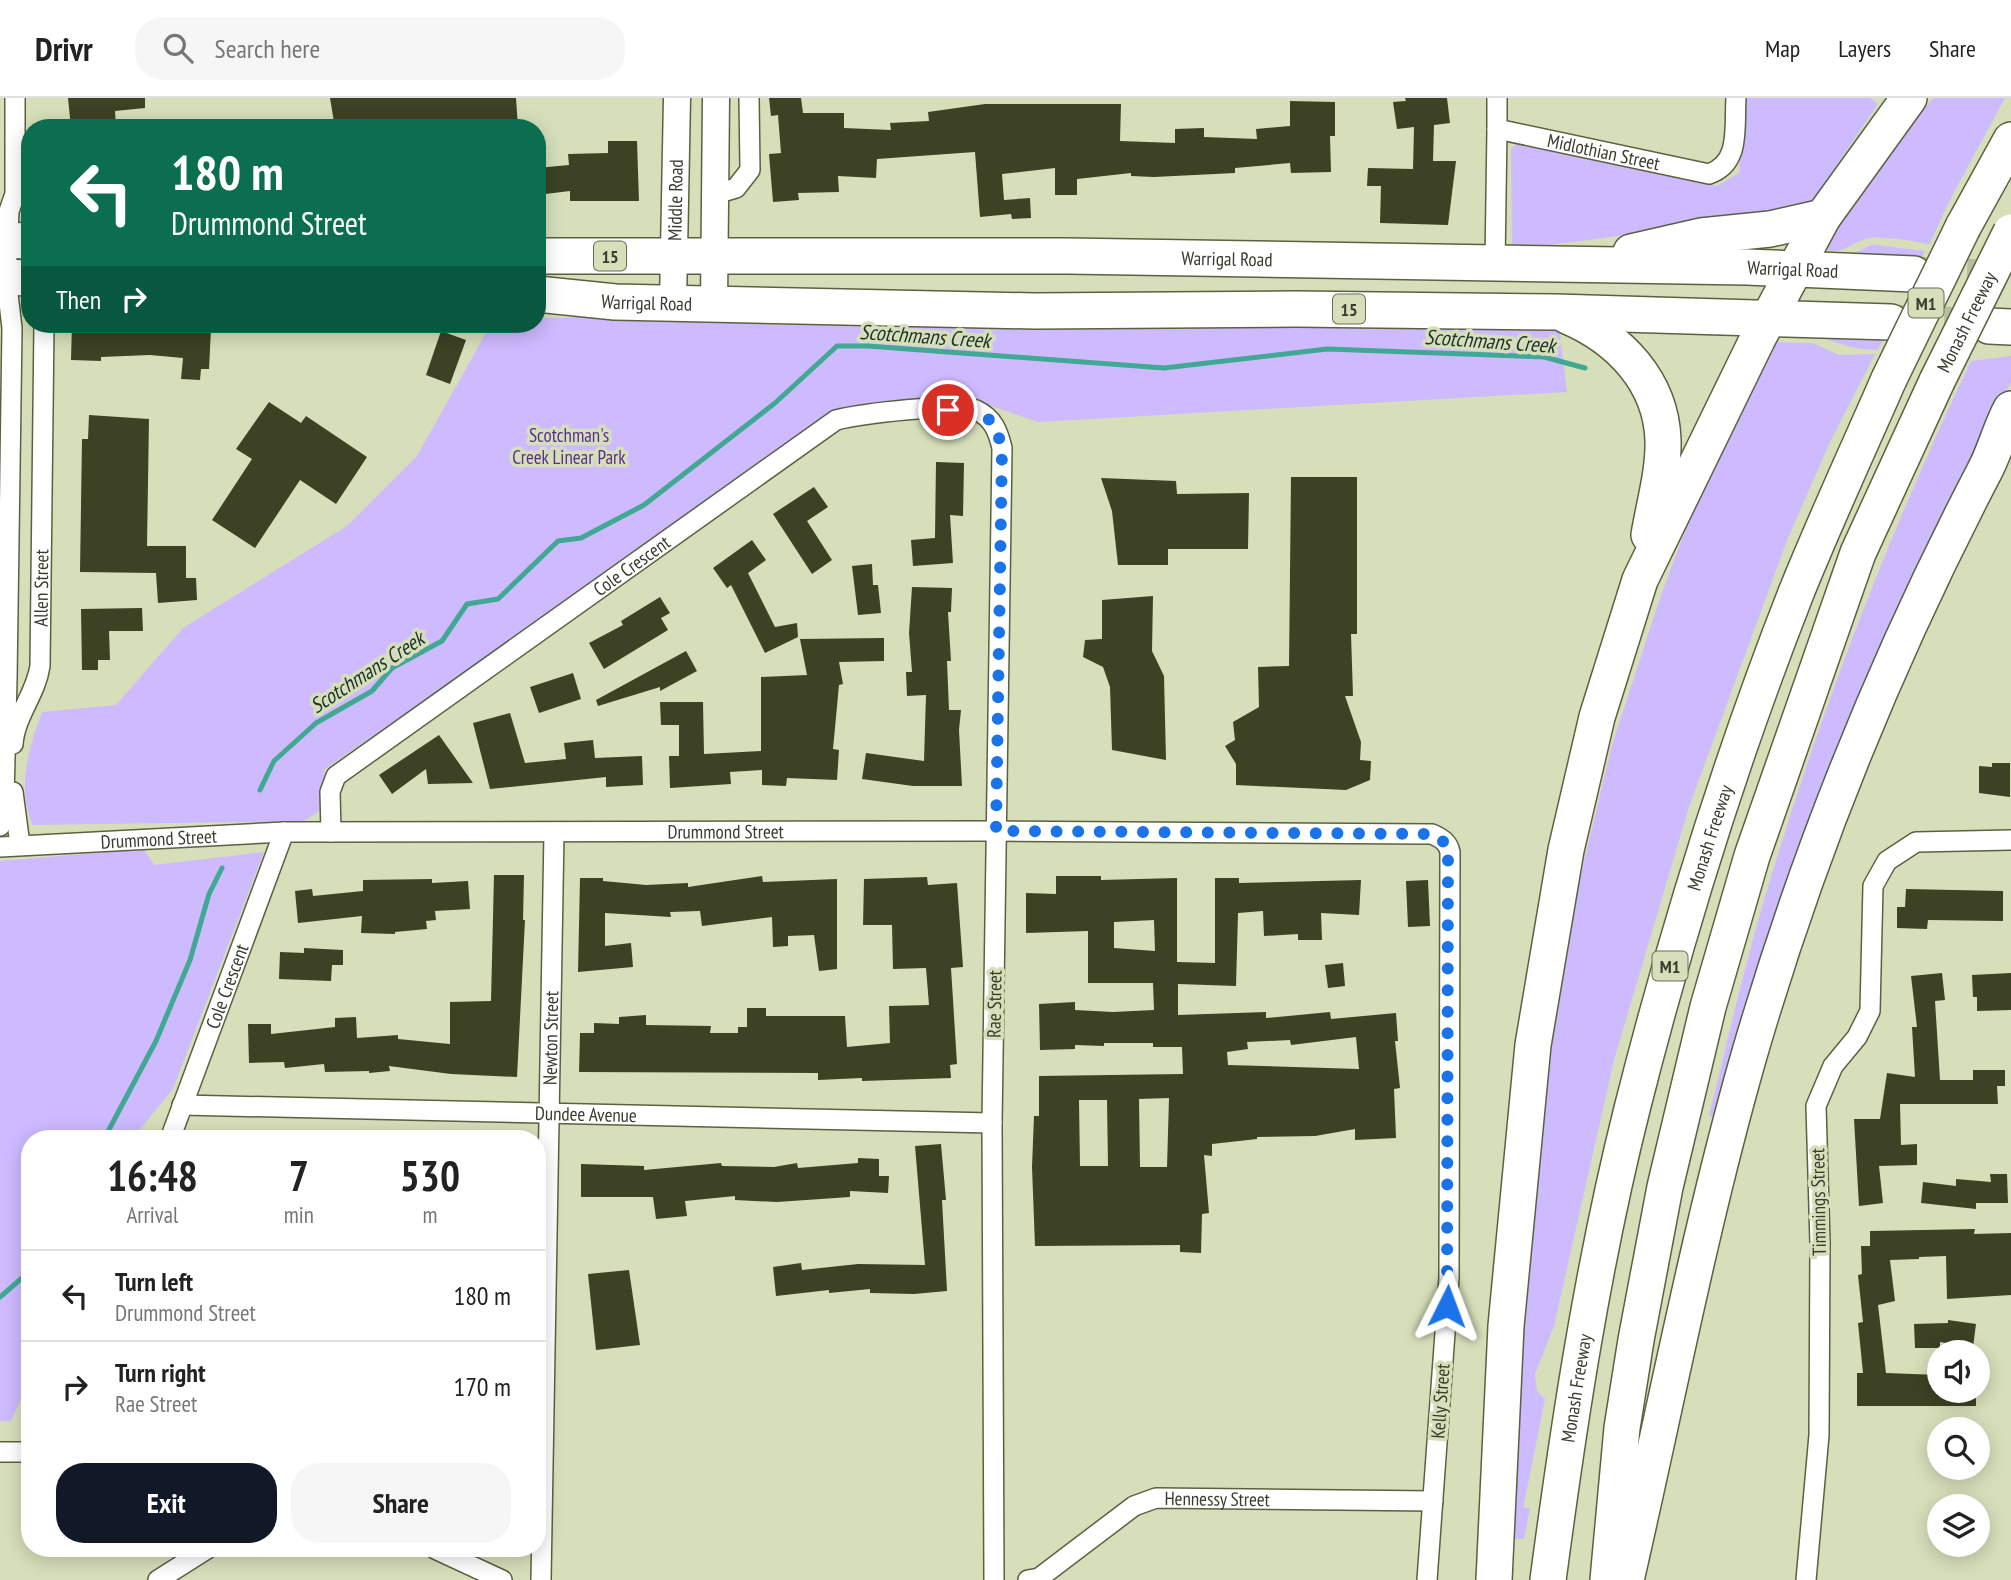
<!DOCTYPE html>
<html lang="en">
<head>
<meta charset="utf-8">
<style>
	body { margin:0; font-family:"PT Sans Narrow",sans-serif; background:#f6f6f6; color:#222; height:100vh; display:flex; flex-direction:column; font-size:26px; white-space:nowrap }
	* { box-sizing:border-box; margin:0 }
	p { font-size:23px; color:#767676 }
	.icon { flex:none; width:38px; height:38px; fill:none; stroke:currentColor; stroke-width:2; stroke-linecap:round; stroke-linejoin:round }
	.map { position:relative; flex:1; overflow:hidden }
	.panel { position:absolute; left:21px; top:1032px; width:525px; height:427px; display:flex; flex-direction:column; background:#fff; border-radius:28px; box-shadow:0 4px 18px #0003 }
	.panel>* { flex:none }
	.guide { position:absolute; left:21px; top:21px; width:525px; height:214px; border-radius:28px; box-shadow:0 4px 18px #0003; background:#0b6e4f; color:#fff; overflow:hidden }
	.buttons { position:absolute; left:1927px; top:1242px; display:grid; gap:14px }
	.buttons a { display:grid; place-items:center; width:63px; height:63px; border-radius:50%; background:#fff; box-shadow:0 4px 18px #0003; font-size:35px }
	.pin { position:absolute; display:grid; place-items:center; width:60px; height:60px; color:#fff; margin:-30px; border:4px solid #fff; border-radius:50%; box-shadow:0 2px 7px #0007 }
	.me { position:absolute; width:77px; margin:-38px; rotate:3deg; stroke-linejoin:round; filter:drop-shadow(0 0 5px #0008) }
	.turn { display:flex; align-items:center; gap:24px; height:147px; padding:0 35px; font-size:32px }
	.turn .icon { width:91px; height:91px; stroke-width:2.5 }
	.turn b { display:block; font-size:49px; line-height:60px }
	.then { display:flex; align-items:center; height:66px; padding:0 35px; background:#0003; gap:14px; font-size:26px }
	.eta { display:flex; justify-content:space-evenly; align-items:center; height:119px; text-align:center }
	.eta b { font-size:42px; font-weight:800; line-height:49px }
	.action { display:flex; gap:14px; margin-top:auto; padding:14px 35px }
	.action a { flex:1; height:80px; border-radius:28px; background:#111827; color:#fff; font-size:28px; font-weight:800; line-height:80px; text-align:center }
	.action a+a { background:#f6f6f6; color:#222 }
	ul { padding:0; list-style:none }
	li { display:flex; align-items:center; gap:21px; height:91px; padding:0 35px; border-top:2px solid #e0e0e0 }
	li div { flex:1 }
	li b { display:block; font-size:26px }
	li em { font-style:normal }
	header { display:flex; align-items:center; gap:42px; box-sizing:border-box; height:98px; padding:0 35px; background:#fff; border-bottom:2px solid #e0e0e0 }
	header strong { font-size:33px }
	nav { display:flex; gap:38px; margin-inline-start:auto; font-size:24px }
	.search { width:490px; height:63px; background:#f6f6f6; display:flex; align-items:center; gap:18px; box-sizing:border-box; padding:0 24px; border-radius:28px; color:#767676; font-size:26px }
	.map>svg:first-child { display:block }
	.green { fill:#cebaff }
	.lines { fill:none; stroke-linecap:round; stroke-linejoin:round }
	.stream { stroke:#41a894; stroke-width:5 }
	.building { fill:#3c4223; fill-rule:evenodd }
	.highway-tunnel { stroke:#b7be9e; stroke-width:35; stroke-dasharray:35 18; stroke-linecap:butt }
	.street-casing { stroke:#5a6140; stroke-width:22 }
	.secondary-casing { stroke:#5a6140; stroke-width:29 }
	.highway-casing { stroke:#5a6140; stroke-width:38 }
	.street { stroke:#fff; stroke-width:19 }
	.secondary { stroke:#fff; stroke-width:26 }
	.highway { stroke:#fff; stroke-width:35 }
	.highway-bridge-casing { stroke:#5a6140; stroke-width:38; stroke-linecap:butt }
	.highway-bridge { stroke:#fff; stroke-width:35 }
	.route { stroke:#1a73e8; stroke-width:12; stroke-dasharray:0 21.6 }
	.labels { text-anchor:middle; dominant-baseline:central; stroke-width:7; stroke-linejoin:round; paint-order:stroke }
	.shield { fill:#d6dfba; stroke:#686d57; stroke-width:2 }
	.shield-label { font-size:18px; font-weight:bold; fill:#393c2d }
	.street-label { font-size:19px; fill:#393c2d; stroke:#d6dfba }
	.park-label { font-size:19px; fill:#572f92; stroke:#d6dfba }
	.water-label { font-size:21px; font-style:italic; fill:#1b322c; stroke:#d6dfba }
</style>
</head>
<body>
<header>
<strong>Drivr</strong>
<div class="search"><svg class="icon" aria-label="search" viewBox="0 0 24 24"><circle cx="10" cy="10" r="6"/><path d="M15 15l6 6"/></svg>Search here</div>
<nav><a>Map</a><a>Layers</a><a>Share</a></nav>
</header>
<div class="map">
<svg width="2011" height="1482" viewBox="0 0 2011 1482">
	<rect width="100%" height="100%" fill="#d6dfba"/>
	<path class="green" d="M1745 0H1870L1878 6 1813 102 1796 115 1549 147H1512L1511 51 1517 45 1717 88 1739 75Z
		M1934 0H2005L1952 98 1929 147C1917 143 1881 138 1869 140 1852 143 1840 161 1823 149L1903 33Z
		M1871 147H1876L1925 153 1920 164 1851 157Z
		M643 218 779 227 1559 230 1567 294 1038 324 980 304 846 310 325 671 322 711 304 723 33 727C16 691 29 649 42 614L116 607 183 530 347 428 417 358 491 226H537V220Z
		M1779 237 1883 241 1878 252C1858 252 1842 247 1824 240 1811 236 1793 238 1779 237Z
		M1772 244 1813 245 1839 257 1875 256 1830 344 1788 440 1689 709 1614 962 1554 1228 1535 1276 1537 1293 1545 1301 1524 1406V1410H1530L1524 1441H1510L1528 1100 1565 843 1612 647 1661 497 1698 399Z
		M2011 258V284L1948 402 1880 550 1749 893 1713 1019 1709 1018C1726 949 1742 879 1762 809 1817 622 1887 439 1971 263Z
		M144 751 154 767 264 754 173 991 132 1041H30V1280L11 1323H0V763Z"/>
	<g class="lines">
		<path class="stream" d="M260 692 274 663 316 625 372 593 392 570 442 543 467 506 498 501 558 443 581 440 644 407 775 305 837 248H868L1164 270 1327 251 1544 259 1585 270
			M104 1041 156 943 190 862 209 796 222 770
			M0 1199 30 1173"/>
	</g>
	<path class="building" d="M68 0H145V10L115 13 116 30H71Z
		M330 0H516L518 30H491L490 24 443 27V30H335Z
		M769 0H801L803 15H844V30L891 32 890 25 929 23 928 14 985 6H1121L1120 43 1175 45V31L1204 30V39L1257 41 1256 31 1290 28V3L1335 4V38H1330L1331 74 1291 75 1290 65 1235 70V75L1154 79 1131 78V75L1077 81V97H1055V70L1002 76 1004 102 1030 100 1031 120 1012 121 1011 116 980 119 975 54 877 61 876 80 838 78 839 94 798 95 799 102 773 104 769 56 781 55 778 17 771 18Z
		M1405 0H1447L1450 25 1434 27 1433 63H1456L1448 127 1380 125 1381 88H1367L1368 70 1413 71 1414 29 1397 31 1393 4 1406 3Z
		M608 43H637L639 103H570V93L537 97V70L569 67 568 56 608 55Z
		M72 226H178V229L211 231 209 271H201L200 282 181 281 183 260 150 257 101 259V263L71 262Z
		M441 233 466 242 450 286 426 277Z
		M269 304 301 325 306 318 367 359 336 406 300 382 255 450 212 422 252 361 236 351Z
		M89 317 149 321 147 448H186V480H196L197 502 158 505 156 475 80 474 82 341H88Z
		M936 364 964 365 963 418 950 417 953 465 913 468 911 442 935 440Z
		M1291 379H1357V536H1351L1353 598H1345L1361 644 1360 662 1371 663 1370 682 1346 692 1236 687V666L1225 648 1235 642 1233 624 1259 609 1258 569 1289 568Z
		M1101 380 1176 383 1177 396 1249 395 1248 451H1168V467H1118L1112 413Z
		M814 389 828 409 807 423 832 462 812 476 773 416Z
		M752 442 766 462 748 475 775 529 797 525 798 539 765 555 731 487 727 490 713 470Z
		M872 466 873 487H878L881 515 858 517 852 468Z
		M912 489 952 490 951 514H948L951 563H947L949 612H961L959 632 962 688H913L862 681 866 655 924 663 926 597 907 598 906 574H912L909 535Z
		M1153 498 1152 553 1164 578 1166 662 1112 652 1110 589 1103 569 1083 559 1085 542 1102 541V502Z
		M660 499 670 515 661 520 668 532 604 571 589 545 623 527 621 523Z
		M142 510 143 533H109L110 562H98V572H82L81 511Z
		M884 540V563L839 564 843 586 839 587 833 651 839 652 837 682 787 680 786 688 762 687V672L730 674 731 686 670 690 669 658H679V627H661L660 604H703L704 656 761 653V579L807 577 800 541Z
		M686 553 697 573 660 593V589L598 608 596 602Z
		M573 575 581 601 539 615 530 589Z
		M510 615 525 665 566 661 564 645 593 642 595 660 642 658 643 687 606 689V679L490 691 473 625Z
		M439 637 473 685 428 686 426 671 392 696 379 677Z
		M1992 665H2010V699L1979 695V668L1992 669Z
		M494 777H524L523 822H525L517 979 451 976 389 968 390 973 369 975V973L325 974 324 966 285 970 284 964 249 965 248 926H271V936L335 929V920L356 919 357 940 398 937V941L450 946V904L491 903Z
		M762 778 763 784 837 781V871L819 873 814 837 788 838V848L773 849 772 819 702 828 700 813 670 814 671 819 605 815V848L631 845 633 869 578 874 580 780H603V783L646 787 688 785V789Z
		M1056 778H1101V782L1177 780V864L1215 865V780H1239V785L1361 782 1359 817 1321 815 1322 842H1298V836L1264 838 1263 813 1238 815 1236 888 1178 886V917L1266 914V920L1330 914 1331 921 1396 915 1398 943H1395L1400 990 1394 991 1396 1040 1355 1042V1031L1315 1038 1257 1039V1041L1212 1046V1058L1204 1057 1209 1115 1202 1116 1201 1155 1180 1154V1147L1035 1148 1032 1069 1034 1018H1039V978L1183 976 1182 949H1153V945H1104V948L1075 947V951L1040 952 1039 906 1075 904V912L1113 914 1154 912 1153 885H1088V833L1026 835V795L1056 796ZM1154 822 1155 853 1114 850V824ZM1356 939 1359 971 1228 967 1227 954 1248 951 1247 944 1290 942 1291 947ZM1169 1000 1167 1069H1140L1139 1001ZM1079 1002H1107L1108 1068H1080Z
		M927 779 928 787 957 785 963 869 951 870 957 966 950 967 951 980 862 983V980L818 982V975L579 974 580 935H594V925L619 926V919L646 917V927L711 928 710 935H738V929H747V910H766V918H845L847 949 890 945 889 908 929 907 926 870 893 871 892 827H863L864 781Z
		M432 781V785L468 783 470 811 435 813 436 822 426 823 427 831 395 834V836L361 835 362 818 298 825 295 793 312 791 313 798 363 793V782Z
		M1428 782 1430 828 1408 829 1406 783Z
		M1906 791 2003 793V823L1928 822 1927 831 1897 830V809H1905Z
		M304 850 343 852V867H332L331 883 279 881 280 854 304 855Z
		M1343 865 1345 888 1328 890 1325 867Z
		M1942 875 1945 902 1935 903 1940 982H1973V972H2005V988H1997L1998 1006H1900L1901 1047 1917 1046V1067L1879 1068 1883 1105 1859 1108 1854 1021H1880L1887 975 1915 979 1912 929H1917L1911 878Z
		M2011 875V912L1977 913V899H1973L1972 877Z
		M941 1046 946 1102H942L947 1193 914 1196 870 1195V1191L829 1195V1192L776 1198 773 1169 801 1165 802 1172 858 1166 925 1167 915 1048Z
		M858 1060 879 1061V1078H889L888 1095 850 1093V1099L777 1104 735 1102V1098L685 1103 687 1118 656 1121 653 1099H581V1066L644 1068V1072L721 1065 722 1068 774 1069 797 1065 798 1070 858 1065Z
		M1990 1076H2007L2008 1105H1976V1111L1921 1105 1923 1084 1956 1088V1081L1991 1084Z
		M1975 1131 1974 1136 2011 1135V1197L1947 1201 1946 1158 1919 1159V1161L1890 1162 1895 1203 1878 1207 1886 1275 1939 1277V1293H1976V1308H1857V1275H1863L1858 1225 1863 1224 1858 1177 1862 1176 1861 1148H1870V1133Z
		M629 1172 640 1247 596 1252 588 1176Z
		M1948 1222 1976 1226 1973 1249 1940 1244V1250H1915L1914 1226 1948 1225Z"/>
	<g class="lines">
		<path class="highway-tunnel" d="M1914 176 2011 180
			M1891 224 1989 228"/>
		<defs>
			<g id="street">
				<path id="s1" d="M1497 0V31L1709 76C1741 65 1734 30 1736 0"/>
				<path d="M713 97 736 90 750 72 749 0"/>
				<path d="M1495 165 1497 31"/>
				<path id="s2" d="M13 646C15 618 36 596 40 568L44 226"/>
				<path d="M13 694 20 747"/>
				<path d="M0 728 4 699 7 581 12 230 6 179 9 113 15 96V0"/>
				<path id="s3" d="M331 734 330 694 336 678 836 322C860 316 955 304 976 312 993 320 998 333 1002 350L992 1025 994 1482"/>
				<path id="s4" d="M0 749 284 734 996 733 1432 736C1441 740 1448 744 1450 754L1449 1180 1427 1482"/>
				<path id="s5" d="M182 1007 992 1025"/>
				<path id="s6" d="M170 1041 284 734"/>
				<path d="M0 1354H30"/>
				<path d="M435 1451 502 1482"/>
				<path d="M158 1482 207 1451"/>
				<path id="s7" d="M541 1482 554 734"/>
				<path id="s8" d="M1028 1482 1039 1480 1134 1408 1156 1400 1433 1403"/>
				<path d="M1806 1482 1819 1337 1820 1145 1816 1008 1833 968 1857 939 1870 913 1873 788 1887 763 1916 744 2011 742"/>
			</g>
			<g id="secondary">
				<path id="s9" d="M673 205 677 0"/>
				<path d="M714 206 716 0"/>
			</g>
			<g id="highway">
				<path d="M1963 129 2011 42"/>
				<path d="M0 142 30 143"/>
				<path d="M1631 154 1701 138 1770 131 1823 119"/>
				<path id="s10" d="M537 158H1068L1747 169 1914 176"/>
				<path d="M0 179 30 180"/>
				<path id="s11" d="M537 196 615 204 1034 213 1296 211 1556 214 1891 224"/>
				<path d="M1567 218C1619 240 1661 283 1663 342 1664 373 1654 407 1649 437"/>
				<path d="M1989 228 2011 229"/>
				<path d="M1494 1482 1506 1228 1533 947 1566 752 1597 619 1640 482 1758 240 1823 119 1909 0"/>
				<path id="s12" d="M1548 1482C1569 1324 1593 1166 1632 1011 1676 837 1730 663 1796 495 1825 423 1858 352 1889 281"/>
				<path d="M1608 1482 1622 1330 1636 1242 1665 1089 1708 909 1752 758 1858 455 1937 283"/>
				<path d="M1626 1482C1666 1308 1699 1133 1748 961 1807 757 1886 562 1984 374 1995 354 2000 331 2011 311"/>
			</g>
		</defs>
		<use href="#street" class="street-casing"/>
		<use href="#secondary" class="secondary-casing"/>
		<use href="#highway" class="highway-casing"/>
		<use href="#street" class="street"/>
		<use href="#secondary" class="secondary"/>
		<use href="#highway" class="highway"/>
		<defs>
			<g id="highway-bridge">
				<path d="M1889 281 1963 129"/>
				<path id="s13" d="M1937 283 2011 134"/>
			</g>
		</defs>
		<use href="#highway-bridge" class="highway-bridge-casing"/>
		<use href="#highway-bridge" class="highway-bridge"/>
	</g>
	<g class="lines">
		<path class="route" d="M948 312C982 311 993 316 1002 350L996 733 1432 736 1448 747 1447 1208"/>
	</g>
	<g class="labels">
		<g class="shield">
			<rect x="594" y="143.5" width="32" height="29" rx="5"/>
			<rect x="1908.5" y="190.5" width="35" height="29" rx="5"/>
			<rect x="1333" y="196.5" width="32" height="29" rx="5"/>
			<rect x="1652.5" y="853.5" width="35" height="29" rx="5"/>
		</g>
		<g class="shield-label">
			<text x="610" y="158">15</text>
			<text x="1926" y="205">M1</text>
			<text x="1349" y="211">15</text>
			<text x="1670" y="868">M1</text>
		</g>
		<g class="street-label">
			<text stroke="none"><textPath href="#s1" startOffset="140">Midlothian Street</textPath></text>
			<text stroke="none"><textPath href="#s9" startOffset="103">Middle Road</textPath></text>
			<text stroke="none"><textPath href="#s10" startOffset="690">Warrigal Road</textPath></text>
			<text stroke="none"><textPath href="#s10" startOffset="1256">Warrigal Road</textPath></text>
			<text stroke="none"><textPath href="#s11" startOffset="110">Warrigal Road</textPath></text>
			<text stroke="none"><textPath href="#s13" startOffset="66">Monash Freeway</textPath></text>
			<text stroke="none"><textPath href="#s3" startOffset="420">Cole Crescent</textPath></text>
			<text stroke="none"><textPath href="#s2" startOffset="161">Allen Street</textPath></text>
			<text stroke="none"><textPath href="#s4" startOffset="726">Drummond Street</textPath></text>
			<text stroke="none"><textPath href="#s4" startOffset="159">Drummond Street</textPath></text>
			<text stroke="none"><textPath href="#s12" startOffset="761">Monash Freeway</textPath></text>
			<text stroke="none"><textPath href="#s6" startOffset="163">Cole Crescent</textPath></text>
			<text transform="translate(994 906) rotate(-89)">Rae Street</text>
			<text stroke="none"><textPath href="#s7" startOffset="542">Newton Street</textPath></text>
			<text stroke="none"><textPath href="#s5" startOffset="404">Dundee Avenue</textPath></text>
			<text transform="translate(1818 1104) rotate(-91)">Timmings Street</text>
			<text stroke="none"><textPath href="#s12" startOffset="194">Monash Freeway</textPath></text>
			<text transform="translate(1440 1303) rotate(-86)">Kelly Street</text>
			<text stroke="none"><textPath href="#s8" startOffset="215">Hennessy Street</textPath></text>
		</g>
		<g class="park-label">
			<text x="569" y="337">Scotchman's<tspan x="569" dy="22">Creek Linear Park</tspan></text>
		</g>
		<g class="water-label">
			<text transform="translate(925 238) rotate(4)">Scotchmans Creek</text>
			<text transform="translate(1490 243) rotate(4)">Scotchmans Creek</text>
			<text transform="translate(367 574) rotate(-33)">Scotchmans Creek</text>
		</g>
	</g>
</svg>
<div class="buttons">
<a><svg class="icon" aria-label="sound" viewBox="0 0 24 24"><path d="M4 9h4l5-4v14l-5-4H4zM17 9q2 3 0 6"/></svg></a>
<a><svg class="icon" aria-label="search" viewBox="0 0 24 24"><circle cx="10" cy="10" r="6"/><path d="M15 15l6 6"/></svg></a>
<a><svg class="icon" aria-label="layers" viewBox="0 0 24 24"><path d="M12 4l9 5-9 5-9-5zM3 14l9 5 9-5"/></svg></a>
</div>
<div class="pin" style="left:948px;top:312px;background:#d93025"><svg class="icon" aria-label="arrive" viewBox="0 0 24 24"><path d="M6 21V4h12l-3 4 3 4H6"/></svg></div>
<svg class="me" style="left:1447px;top:1208px" viewBox="-20 -20 40 40"><path d="M0-17L14 15 0 8-14 15z" fill="#1a73e8" stroke="#fff" stroke-width="4"/></svg>
<div class="guide">
<div class="turn"><svg class="icon" aria-label="left" viewBox="0 0 24 24"><path d="M17 20v-9H6M10 6l-5 5 5 5"/></svg><div><b>180 m</b>Drummond Street</div></div>
<div class="then">Then<svg class="icon" aria-label="right" viewBox="0 0 24 24"><path d="M7 20v-9h11M14 6l5 5-5 5"/></svg></div>
</div>
<section class="panel">
<div class="eta">
<div><b>16:48</b><p>Arrival</p></div>
<div><b>7</b><p>min</p></div>
<div><b>530</b><p>m</p></div>
</div>
<ul>
<li><svg class="icon" aria-label="left" viewBox="0 0 24 24"><path d="M17 20v-9H6M10 6l-5 5 5 5"/></svg><div><b>Turn left</b><p>Drummond Street</p></div><em>180 m</em></li>
<li><svg class="icon" aria-label="right" viewBox="0 0 24 24"><path d="M7 20v-9h11M14 6l5 5-5 5"/></svg><div><b>Turn right</b><p>Rae Street</p></div><em>170 m</em></li>
</ul>
<div class="action"><a>Exit</a><a>Share</a></div>
</section>
</div>
</body>
</html>
